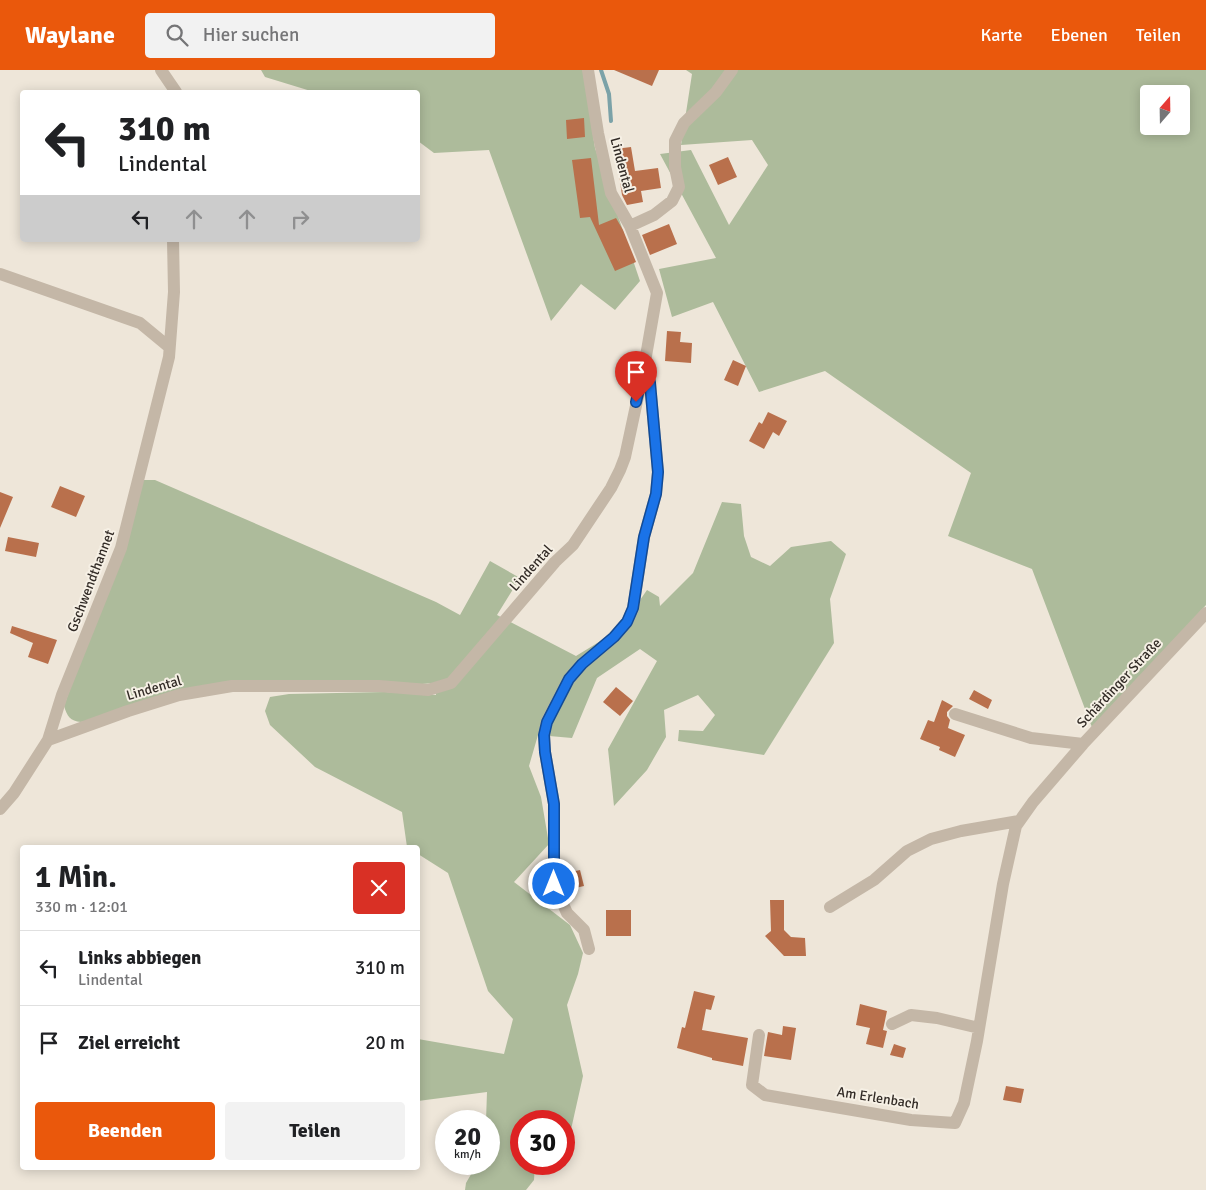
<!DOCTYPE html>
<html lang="de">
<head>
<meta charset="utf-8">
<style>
	body { margin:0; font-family:Signika,sans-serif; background:#f2f2f2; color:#202124; height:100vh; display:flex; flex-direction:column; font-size:19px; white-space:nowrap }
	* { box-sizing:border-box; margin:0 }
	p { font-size:16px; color:#757577 }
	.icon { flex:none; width:28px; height:28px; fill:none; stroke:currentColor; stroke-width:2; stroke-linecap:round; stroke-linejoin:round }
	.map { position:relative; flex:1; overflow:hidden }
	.sheet { position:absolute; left:20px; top:775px; width:400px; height:325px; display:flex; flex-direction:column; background:#fff; border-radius:5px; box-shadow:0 2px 12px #0003 }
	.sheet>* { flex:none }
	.banner { position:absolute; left:20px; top:20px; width:400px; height:152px; border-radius:5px; box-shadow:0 2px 12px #0003; background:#fff; color:#202124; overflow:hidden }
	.needle { width:32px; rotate:20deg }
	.controls { position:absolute; left:1140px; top:15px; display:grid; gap:10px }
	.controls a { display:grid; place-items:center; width:50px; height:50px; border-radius:5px; background:#fff; box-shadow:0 2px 12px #0003; font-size:25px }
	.speed { position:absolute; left:435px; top:1040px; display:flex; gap:10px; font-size:25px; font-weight:700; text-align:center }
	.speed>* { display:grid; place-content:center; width:65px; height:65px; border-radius:50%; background:#fff; box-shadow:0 2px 12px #0003; line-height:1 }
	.speed small { font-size:12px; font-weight:400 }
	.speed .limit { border:8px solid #d22; background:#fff; color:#111 }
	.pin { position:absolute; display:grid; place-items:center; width:42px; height:42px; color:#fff; margin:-51px -21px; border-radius:50% 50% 50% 0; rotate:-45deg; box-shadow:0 0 5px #0007 }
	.pin .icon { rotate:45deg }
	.me { position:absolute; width:55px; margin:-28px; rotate:0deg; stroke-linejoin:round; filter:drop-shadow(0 0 4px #0008) }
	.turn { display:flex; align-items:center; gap:18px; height:105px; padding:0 15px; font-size:22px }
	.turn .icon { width:65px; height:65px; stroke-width:2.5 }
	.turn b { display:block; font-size:35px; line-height:42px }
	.lanes { display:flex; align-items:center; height:48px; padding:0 15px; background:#0003; justify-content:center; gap:25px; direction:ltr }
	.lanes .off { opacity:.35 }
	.round { display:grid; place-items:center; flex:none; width:52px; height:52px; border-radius:5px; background:#f2f2f2 }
	.head { display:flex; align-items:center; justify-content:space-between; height:85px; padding:0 15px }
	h1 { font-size:30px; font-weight:700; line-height:38px }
	.action { display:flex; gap:10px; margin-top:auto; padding:10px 15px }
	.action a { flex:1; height:58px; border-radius:5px; background:#ea580c; color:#fff; font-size:20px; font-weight:700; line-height:58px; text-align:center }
	.action a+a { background:#f2f2f2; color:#202124 }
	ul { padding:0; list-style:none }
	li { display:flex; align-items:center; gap:15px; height:75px; padding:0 15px; border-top:1px solid #e0e0e0 }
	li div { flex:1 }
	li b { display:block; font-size:19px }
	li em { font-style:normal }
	header { display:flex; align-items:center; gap:30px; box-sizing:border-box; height:70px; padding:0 25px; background:#ea580c; color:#fff }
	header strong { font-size:24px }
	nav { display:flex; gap:28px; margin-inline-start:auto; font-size:18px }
	.search { width:350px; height:45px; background:#f2f2f2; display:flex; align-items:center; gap:12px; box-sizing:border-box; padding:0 18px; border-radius:5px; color:#757577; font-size:19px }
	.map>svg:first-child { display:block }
	.green { fill:#adbb9b; fill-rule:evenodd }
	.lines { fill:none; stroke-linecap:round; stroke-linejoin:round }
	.stream { stroke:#7ba2a8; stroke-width:4 }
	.building { fill:#b9704c }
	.minor { stroke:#c4b7a7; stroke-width:12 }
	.route-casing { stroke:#114b97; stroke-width:12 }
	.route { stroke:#1a73e8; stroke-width:9 }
	.labels { text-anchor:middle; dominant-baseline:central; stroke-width:4; stroke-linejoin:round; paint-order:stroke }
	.street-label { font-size:14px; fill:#322b26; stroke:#f6f0e5 }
</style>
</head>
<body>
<header>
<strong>Waylane</strong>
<div class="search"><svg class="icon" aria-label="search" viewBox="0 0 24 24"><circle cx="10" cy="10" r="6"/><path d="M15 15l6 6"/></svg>Hier suchen</div>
<nav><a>Karte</a><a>Ebenen</a><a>Teilen</a></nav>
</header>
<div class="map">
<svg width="1206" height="1120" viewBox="0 0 1206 1120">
	<rect width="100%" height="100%" fill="#eee6d9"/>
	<path class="green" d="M261 0H583L595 78 640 211 615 240 581 214 551 251 489 80 434 83 418 71V22H314L265 7Z
		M686 0H1206V535L1093 660 1032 499 948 466 971 403 825 301 759 322 713 232 672 247 659 199 716 188 660 84 691 80 729 155 768 95 752 70 681 75 692 4ZM1149 24H1181V56H1149Z
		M143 410H155L436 532 460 545 490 491 520 508 497 545 576 586 620 559 647 520 659 527 660 536 693 503 722 432 741 434 744 466 751 487 770 496 791 477 831 471 846 484 830 529 834 573 764 685 678 671 679 660 703 661 715 645 698 625 664 640 666 667 647 700 614 736 608 679 657 591 640 579 597 608 572 668 538 665 529 696 541 727 549 774 514 812 570 855 583 883 578 904 567 935 583 1006 570 1064 564 1072V1051H521V1094H535L534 1110 526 1120H465L466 1113 477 1094H489V1051H486L487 1022 418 1031V969L504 984 513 949 488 921 448 803 418 784V778L407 777 402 742 315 697 270 655 265 641 270 627 289 624 385 622 436 625 434 613 422 614 269 610 81 652C70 651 67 646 64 636Z"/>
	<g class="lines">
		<path class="stream" d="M601 0 609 24 611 51"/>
	</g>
	<path class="building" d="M614 0H659L652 16Z
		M584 48 585 67 567 69 566 50Z
		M631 77 635 101 658 98 661 118 641 121 643 132 627 135 622 125 615 79Z
		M728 87 737 107 718 115 709 95Z
		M591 88 599 155 616 148 623 160 636 192 615 201 590 147 580 148 572 90Z
		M669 154 677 174 650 185 642 165Z
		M667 261 681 262 680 272 692 273 691 293 665 291Z
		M733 290 746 296 738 316 724 310Z
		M768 342 787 351 779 366 773 362 764 379 749 371 759 352 762 354Z
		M60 416 85 426 76 447 51 437Z
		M0 422 13 427 0 458Z
		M8 467 39 473 36 487 5 481Z
		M12 556 57 570 48 594 28 587 33 573 10 563Z
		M616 617 633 631 620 646 603 632Z
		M974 620 992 630 988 639 969 629Z
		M942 630 953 636 947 642V646L950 650 948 658 965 665 955 687 939 680 940 677 920 669 928 650 934 652Z
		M580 800 584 816 571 819 567 803Z
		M770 830H784V860L791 867 805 868 806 886H784L765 866 771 861Z
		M606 840H631V866H606Z
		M694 921 715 926 711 940 706 939 702 960 748 968 743 996 712 990V988L677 978 682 957 685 958Z
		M860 934 887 941 883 960 887 961 883 978 866 974 870 958 856 955Z
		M783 956 796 958 791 990 764 986 768 962 782 965Z
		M894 974 906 978 903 988 890 985Z
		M1006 1016 1024 1019 1021 1033 1003 1030Z"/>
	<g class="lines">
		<path class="minor" d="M161 0 176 22
			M630 156 654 145 672 131 679 117 675 97V71L684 53 716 22 732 0
			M0 204 140 253 169 277
			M955 644 1031 668 1083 674 1206 543
			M48 670 128 641 179 625 232 616H379L428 620 451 613 555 492 573 475 611 418 620 400 625 387 643 303 657 223 630 156 611 123 598 63 588 0
			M0 739 14 723 48 670 62 625 121 478 169 287 174 222 173 170
			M830 837 874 810 907 781 931 769 961 761 1019 751
			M589 879 584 860 567 843 554 814V734L545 682 544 665 547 651 569 609 582 594 614 567 627 552 633 539 644 467 656 424 658 402 650 313 648 305 643 303
			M892 954 911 945 937 948 979 958
			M759 965 752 1015 765 1025 911 1050 955 1053 964 1033 977 971 1003 814 1016 756 1033 732 1083 674"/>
	</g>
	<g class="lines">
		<defs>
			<path id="route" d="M554 814V734L545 682 544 665 547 652 569 609 582 594 614 567 627 552 633 538 644 467 656 424 658 402 650 313 648 305 643 302 636 332"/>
		</defs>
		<use href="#route" class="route-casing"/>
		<use href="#route" class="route"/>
	</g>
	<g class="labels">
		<g class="street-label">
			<text transform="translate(622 95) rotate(75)">Lindental</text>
			<text transform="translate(531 498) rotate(-48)">Lindental</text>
			<text transform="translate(91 511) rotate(-69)">Gschwendthannet</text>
			<text transform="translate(1119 613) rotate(-47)">Schärdinger Straße</text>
			<text transform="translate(154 618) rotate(-16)">Lindental</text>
			<text transform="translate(878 1028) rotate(9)">Am Erlenbach</text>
		</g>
	</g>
</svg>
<div class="controls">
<a><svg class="needle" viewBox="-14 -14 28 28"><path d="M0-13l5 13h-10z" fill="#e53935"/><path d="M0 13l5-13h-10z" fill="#757577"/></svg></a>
</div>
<div class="speed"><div>20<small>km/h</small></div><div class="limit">30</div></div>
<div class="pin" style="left:636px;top:332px;background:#d93025"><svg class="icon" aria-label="arrive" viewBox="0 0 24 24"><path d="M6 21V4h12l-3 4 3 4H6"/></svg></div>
<svg class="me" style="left:554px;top:814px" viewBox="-20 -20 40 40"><circle r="17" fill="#1a73e8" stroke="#fff" stroke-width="3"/><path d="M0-11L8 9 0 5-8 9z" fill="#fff"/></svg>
<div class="banner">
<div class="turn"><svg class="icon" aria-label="left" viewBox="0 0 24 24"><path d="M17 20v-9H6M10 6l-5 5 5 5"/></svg><div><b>310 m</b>Lindental</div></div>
<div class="lanes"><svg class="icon" aria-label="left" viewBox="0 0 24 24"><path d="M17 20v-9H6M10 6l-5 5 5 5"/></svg><svg class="icon off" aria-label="ahead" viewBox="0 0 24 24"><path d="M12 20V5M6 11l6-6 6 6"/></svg><svg class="icon off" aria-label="ahead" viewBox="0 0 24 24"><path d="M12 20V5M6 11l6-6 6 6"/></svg><svg class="icon off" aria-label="right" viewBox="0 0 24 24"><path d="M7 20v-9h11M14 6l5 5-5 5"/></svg></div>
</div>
<section class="sheet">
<div class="head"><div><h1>1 Min.</h1><p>330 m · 12:01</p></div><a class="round" style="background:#d93025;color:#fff"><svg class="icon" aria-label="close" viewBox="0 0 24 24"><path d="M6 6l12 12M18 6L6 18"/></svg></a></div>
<ul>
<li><svg class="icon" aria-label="left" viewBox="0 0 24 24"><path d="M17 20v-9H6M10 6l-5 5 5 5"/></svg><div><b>Links abbiegen</b><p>Lindental</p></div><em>310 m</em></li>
<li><svg class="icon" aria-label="arrive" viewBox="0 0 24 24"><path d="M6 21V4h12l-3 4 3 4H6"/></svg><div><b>Ziel erreicht</b></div><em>20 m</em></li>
</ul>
<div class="action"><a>Beenden</a><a>Teilen</a></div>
</section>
</div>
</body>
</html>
